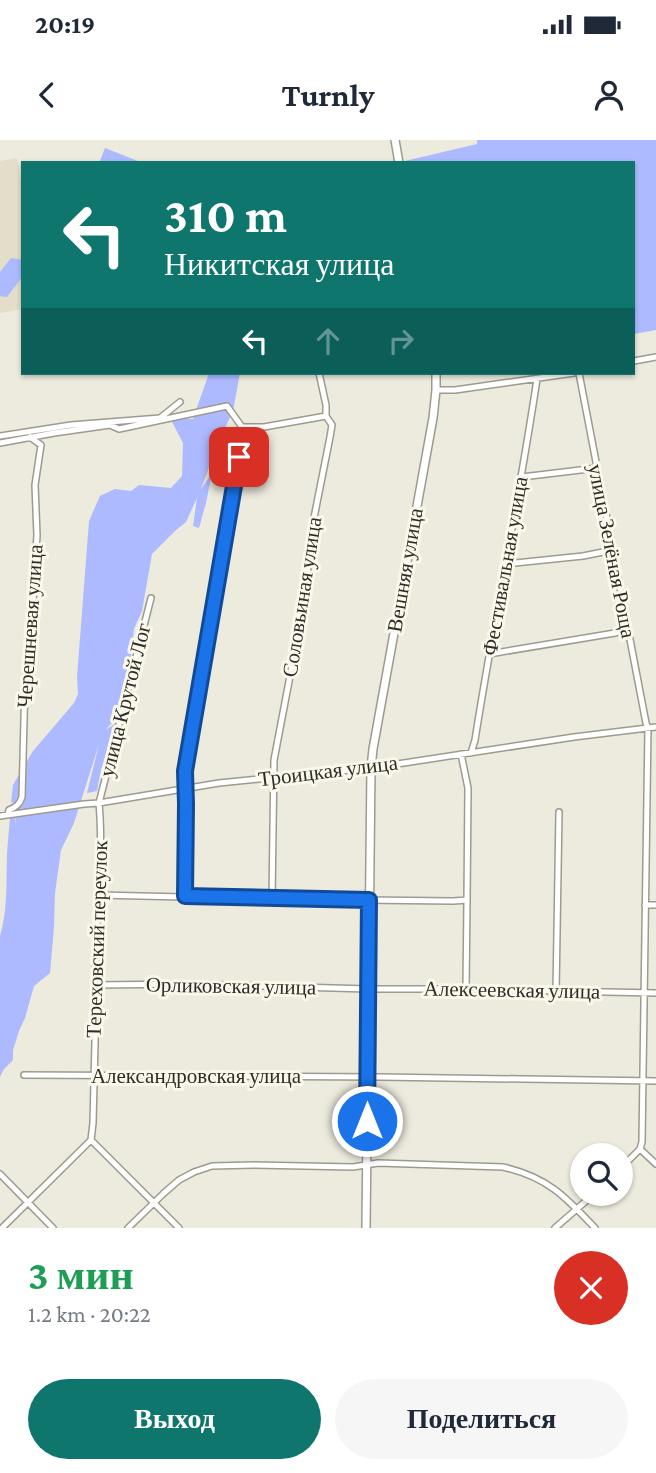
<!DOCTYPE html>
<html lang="ru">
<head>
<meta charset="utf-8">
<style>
	body { margin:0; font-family:"Crimson Pro",serif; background:#f6f6f7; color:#1f2937; height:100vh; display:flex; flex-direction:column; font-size:26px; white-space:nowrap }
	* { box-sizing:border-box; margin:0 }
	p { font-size:23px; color:#747a83 }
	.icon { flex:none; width:38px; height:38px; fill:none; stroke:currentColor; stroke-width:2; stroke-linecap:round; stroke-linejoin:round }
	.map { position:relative; height:1088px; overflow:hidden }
	.panel { display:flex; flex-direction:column; background:#fff; flex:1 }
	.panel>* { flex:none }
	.banner { position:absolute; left:21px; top:21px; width:614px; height:214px; border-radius:0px; box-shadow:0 2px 5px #0004; background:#0f766e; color:#fff; overflow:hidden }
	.controls { position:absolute; left:570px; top:1003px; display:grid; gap:14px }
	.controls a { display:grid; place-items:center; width:63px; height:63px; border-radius:50%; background:#fff; box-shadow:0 2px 5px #0004; font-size:35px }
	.pin { position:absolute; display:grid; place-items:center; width:60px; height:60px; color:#fff; margin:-30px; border-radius:14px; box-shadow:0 4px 10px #0006 }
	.me { position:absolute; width:77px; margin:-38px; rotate:0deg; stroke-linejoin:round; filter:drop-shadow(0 0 5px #0008) }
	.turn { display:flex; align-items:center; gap:24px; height:147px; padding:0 28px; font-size:32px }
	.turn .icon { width:91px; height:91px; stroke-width:2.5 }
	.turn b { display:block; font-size:49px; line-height:60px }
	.lanes { display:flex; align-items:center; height:66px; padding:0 28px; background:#0003; justify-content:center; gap:35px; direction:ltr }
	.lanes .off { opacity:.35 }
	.round { display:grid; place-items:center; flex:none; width:74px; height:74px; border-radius:37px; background:#f6f6f7 }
	.summary { display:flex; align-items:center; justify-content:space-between; height:119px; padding:0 28px }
	h1 { font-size:42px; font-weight:700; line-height:52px; color:#1e9e55 }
	.cta { display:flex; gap:14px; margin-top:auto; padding:14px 28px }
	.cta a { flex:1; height:80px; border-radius:42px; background:#0f766e; color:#fff; font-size:28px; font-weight:700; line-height:80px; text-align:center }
	.cta a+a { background:#f6f6f7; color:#1f2937 }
	.status { display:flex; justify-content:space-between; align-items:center; height:49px; padding:0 35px; background:#fff; direction:ltr }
	.status svg { height:19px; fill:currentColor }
	header { display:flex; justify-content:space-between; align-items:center; height:91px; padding:0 28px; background:#fff; font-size:32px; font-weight:700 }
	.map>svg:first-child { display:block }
	.built { fill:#e2deca }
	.green { fill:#aebaff }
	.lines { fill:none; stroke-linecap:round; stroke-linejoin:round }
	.street-casing { stroke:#9d9b8f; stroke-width:8 }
	.secondary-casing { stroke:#9d9b8f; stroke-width:10 }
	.street { stroke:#fff; stroke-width:5 }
	.secondary { stroke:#fff; stroke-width:7 }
	.route-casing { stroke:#114b97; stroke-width:18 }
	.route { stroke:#1a73e8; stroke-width:12 }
	.labels { text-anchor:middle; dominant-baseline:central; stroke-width:6; stroke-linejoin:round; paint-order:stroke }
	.street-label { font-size:21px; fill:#2d2c27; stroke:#faf8eb }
</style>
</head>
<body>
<div class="status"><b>20:19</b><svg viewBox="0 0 49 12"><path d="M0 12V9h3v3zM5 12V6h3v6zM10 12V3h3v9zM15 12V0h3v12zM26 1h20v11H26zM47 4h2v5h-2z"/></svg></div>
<header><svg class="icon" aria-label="back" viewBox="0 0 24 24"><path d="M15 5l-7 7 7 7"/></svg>Turnly<svg class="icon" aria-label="person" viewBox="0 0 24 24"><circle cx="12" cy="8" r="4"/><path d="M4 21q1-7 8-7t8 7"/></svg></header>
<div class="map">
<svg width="656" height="1088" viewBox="0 0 656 1088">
	<rect width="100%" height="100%" fill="#edeade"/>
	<path class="built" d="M17 18 23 54V169L0 173V21Z"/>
	<path class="green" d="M477 0H656V190L634 194V23H406L405 21 477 4Z
		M105 8 143 23H99Z
		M11 118 23 120V136L7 157 0 156V132Z
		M209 233H240L233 271 218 303 201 349 212 333 206 363 199 388 193 386 197 358 186 382 176 390 152 414 142 471 134 489 129 533 118 568 111 571 118 570 112 583 105 590 115 584 101 630 97 651 87 653 99 604 74 683 61 710 55 753 54 787 50 833 34 846 25 878 19 891 13 910V920L4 929 0 937V796C8 770 6 741 7 714 8 697 10 681 11 664L16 665 15 685 18 664 11 662 13 645 33 611 74 563 78 554 77 537 89 381 100 356 115 349 131 351 139 345 171 348 182 336 183 303 170 278 193 279Z"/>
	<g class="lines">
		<defs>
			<path id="street" d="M634 221 656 217
				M579 233 646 583 648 588 642 1002 640 1009 621 1028
				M436 250H455L574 233
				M0 296 71 285 160 278 180 262
				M0 303 54 293 110 285 119 289 227 266 242 287H264L326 276V265L319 233
				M522 337 597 328
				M506 424 583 416 613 410
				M489 514 627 491
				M471 613 475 600C494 479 519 360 537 239
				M8 674 9 670C16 667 20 664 22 657L25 541 31 495 37 395 35 345 41 305 30 297
				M0 676 84 664 99 663 219 643 371 628 574 597 656 587
				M99 755 272 759 453 761 467 760 468 648 461 614
				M185 756 186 664 185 631 193 575 232 356 241 304 242 287
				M272 759 274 620 298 494 306 448 311 393 330 297 332 285 326 276
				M645 765H656
				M95 845 190 844 368 849H466L656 853
				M466 849 467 760
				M556 852 559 672
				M24 935 380 937 656 941
				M91 1000 179 1088
				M640 1009 656 1024
				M0 1034 53 1088
				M2 1088 91 1000 93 983 96 863C92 797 105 730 99 663L151 458
				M128 1088 164 1053 179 1040 194 1032 212 1026 254 1025 353 1027 378 1023 503 1027C547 1037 565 1056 595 1088
				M555 1088 594 1054"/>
			<path id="secondary" d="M395 0 399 23
				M366 1088 371 628 373 609 433 278 436 250V233"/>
		</defs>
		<use href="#street" class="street-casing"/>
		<use href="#secondary" class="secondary-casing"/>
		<use href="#street" class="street"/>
		<use href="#secondary" class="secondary"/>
	</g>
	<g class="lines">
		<defs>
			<path id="route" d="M239 317 185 631 186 664 185 756 369 760 367 981"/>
		</defs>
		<use href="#route" class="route-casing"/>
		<use href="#route" class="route"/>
	</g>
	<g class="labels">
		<g class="street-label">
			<text transform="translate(612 411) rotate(79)">улица Зелёная Роща</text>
			<text transform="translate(505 426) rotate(-80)">Фестивальная улица</text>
			<text transform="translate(405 430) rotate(-80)">Вешняя улица</text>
			<text transform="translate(302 457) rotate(-81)">Соловьиная улица</text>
			<text transform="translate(30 486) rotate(-86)">Черешневая улица</text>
			<text transform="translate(125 560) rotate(-76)">улица Крутой Лог</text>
			<text transform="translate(328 631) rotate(-7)">Троицкая улица</text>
			<text transform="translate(97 799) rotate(-88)">Тереховский переулок</text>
			<text transform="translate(231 846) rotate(1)">Орликовская улица</text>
			<text transform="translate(512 850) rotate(1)">Алексеевская улица</text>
			<text x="196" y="936">Александровская улица</text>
		</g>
	</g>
</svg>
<div class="controls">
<a><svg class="icon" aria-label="search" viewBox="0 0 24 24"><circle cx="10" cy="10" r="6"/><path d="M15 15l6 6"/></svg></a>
</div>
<div class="pin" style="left:239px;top:317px;background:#d93025"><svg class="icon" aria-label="arrive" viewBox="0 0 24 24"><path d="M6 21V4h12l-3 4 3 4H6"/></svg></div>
<svg class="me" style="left:367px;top:981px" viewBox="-20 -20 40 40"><circle r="17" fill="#1a73e8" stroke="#fff" stroke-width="3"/><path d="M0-11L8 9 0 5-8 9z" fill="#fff"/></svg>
<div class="banner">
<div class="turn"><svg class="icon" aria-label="left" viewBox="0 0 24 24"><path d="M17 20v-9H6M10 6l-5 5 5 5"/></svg><div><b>310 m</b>Никитская улица</div></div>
<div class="lanes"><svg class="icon" aria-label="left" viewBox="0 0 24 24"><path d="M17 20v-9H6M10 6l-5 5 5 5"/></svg><svg class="icon off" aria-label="ahead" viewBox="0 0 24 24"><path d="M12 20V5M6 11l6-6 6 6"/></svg><svg class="icon off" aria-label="right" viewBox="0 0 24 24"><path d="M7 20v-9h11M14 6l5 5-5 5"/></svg></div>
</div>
</div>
<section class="panel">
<div class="summary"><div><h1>3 мин</h1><p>1.2 km · 20:22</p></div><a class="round" style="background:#d93025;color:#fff"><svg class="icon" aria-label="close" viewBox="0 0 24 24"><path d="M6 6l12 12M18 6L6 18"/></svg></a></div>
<div class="cta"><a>Выход</a><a>Поделиться</a></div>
</section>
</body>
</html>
